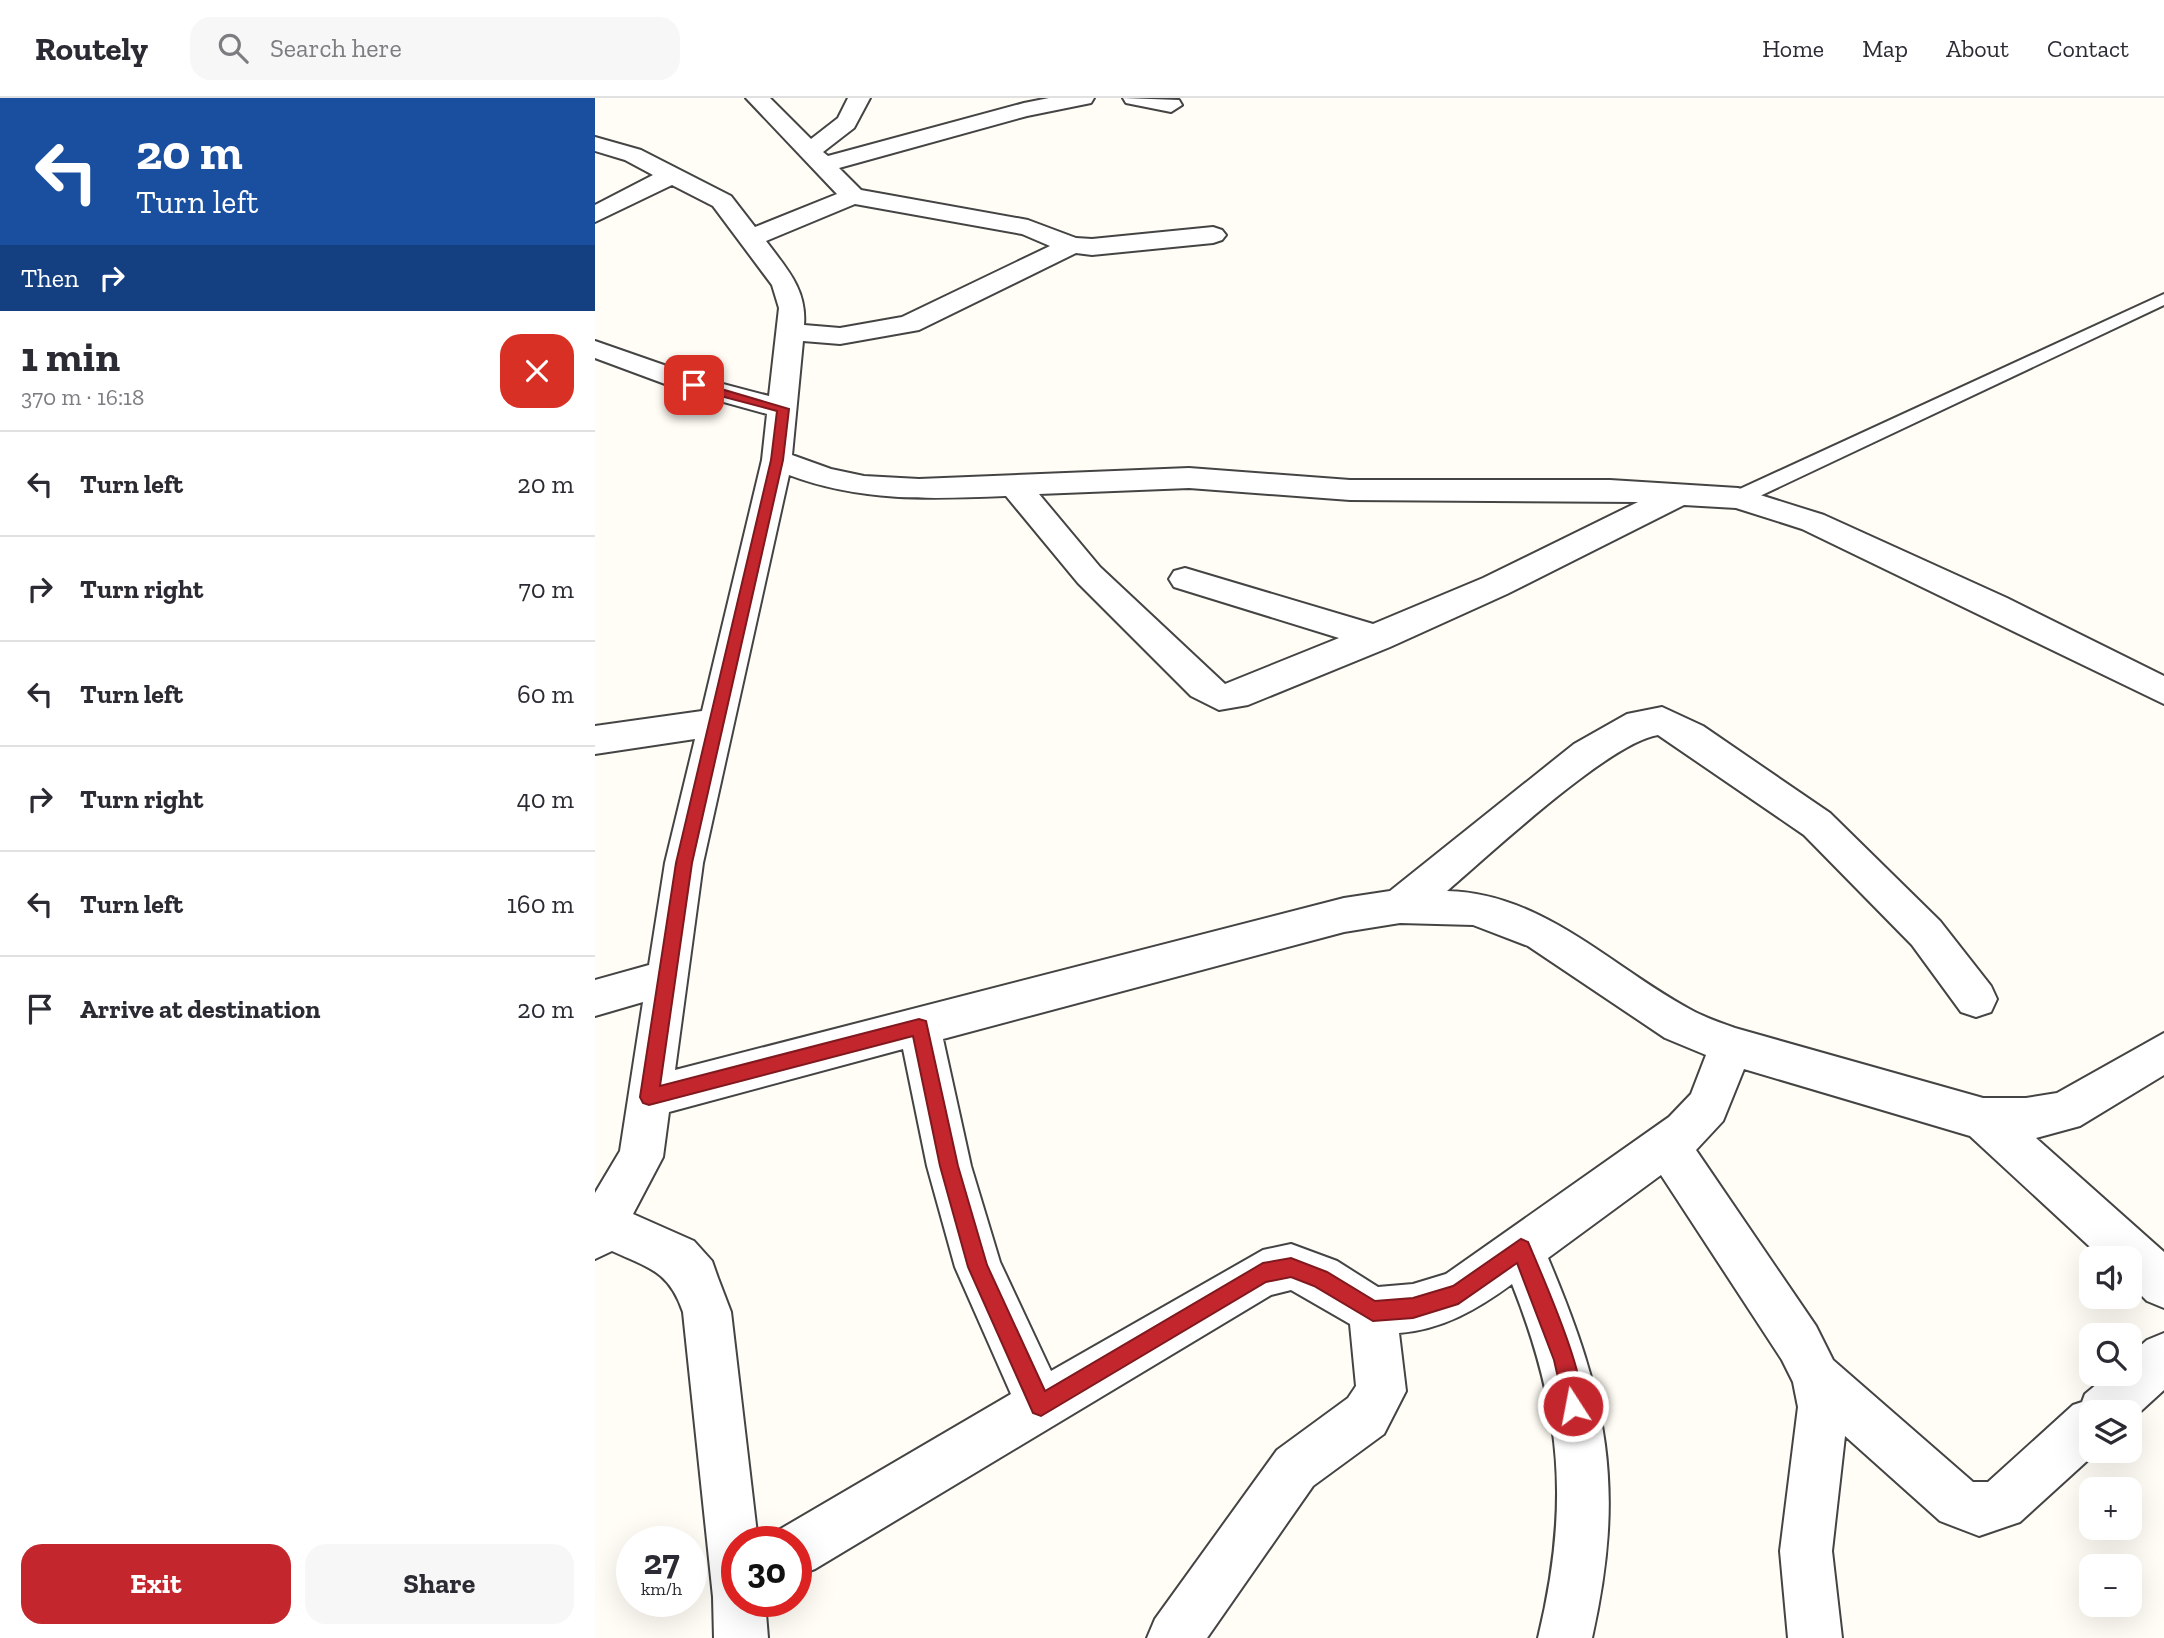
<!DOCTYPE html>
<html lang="en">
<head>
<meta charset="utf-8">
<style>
	body { margin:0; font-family:"Zilla Slab",serif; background:#f7f7f7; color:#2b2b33; height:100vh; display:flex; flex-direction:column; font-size:26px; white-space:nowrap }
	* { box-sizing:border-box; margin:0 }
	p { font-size:23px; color:#7c7c81 }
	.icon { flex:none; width:38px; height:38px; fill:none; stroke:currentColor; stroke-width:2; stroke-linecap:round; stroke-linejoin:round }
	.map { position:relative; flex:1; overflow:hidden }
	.drawer { display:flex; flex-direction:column; background:#fff; width:595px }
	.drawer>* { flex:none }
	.top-card { background:#1a4fa0; color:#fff; overflow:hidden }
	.buttons { position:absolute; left:1484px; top:1148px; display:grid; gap:14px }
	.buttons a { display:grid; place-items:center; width:63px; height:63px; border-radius:14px; background:#fff; box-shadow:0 7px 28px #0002; font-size:35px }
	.speed { position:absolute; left:21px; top:1428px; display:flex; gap:14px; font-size:35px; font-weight:700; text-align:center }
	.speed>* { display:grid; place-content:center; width:91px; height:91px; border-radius:50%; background:#fff; box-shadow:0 7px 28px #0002; line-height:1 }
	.speed small { font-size:18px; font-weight:400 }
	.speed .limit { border:10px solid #d22; background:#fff; color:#111 }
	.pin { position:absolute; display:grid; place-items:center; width:60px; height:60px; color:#fff; margin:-30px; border-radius:14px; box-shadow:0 4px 10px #0006 }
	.me { position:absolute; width:77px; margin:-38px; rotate:349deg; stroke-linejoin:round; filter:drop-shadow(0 0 5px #0008) }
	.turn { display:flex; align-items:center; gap:24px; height:147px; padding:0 21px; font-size:32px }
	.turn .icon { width:91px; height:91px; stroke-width:2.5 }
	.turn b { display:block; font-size:49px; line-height:60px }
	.then { display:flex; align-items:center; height:66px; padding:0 21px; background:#0003; gap:14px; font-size:26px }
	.round { display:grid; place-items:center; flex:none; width:74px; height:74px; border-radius:21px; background:#f7f7f7 }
	.head { display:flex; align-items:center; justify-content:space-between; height:119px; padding:0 21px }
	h1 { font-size:42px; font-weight:800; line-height:52px }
	.action { display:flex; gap:14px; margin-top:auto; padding:14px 21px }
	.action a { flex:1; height:80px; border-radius:21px; background:#c4262e; color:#fff; font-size:28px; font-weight:800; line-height:80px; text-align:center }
	.action a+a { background:#f7f7f7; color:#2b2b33 }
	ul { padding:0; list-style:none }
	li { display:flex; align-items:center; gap:21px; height:105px; padding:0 21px; border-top:2px solid #e1e1e2 }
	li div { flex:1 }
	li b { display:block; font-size:26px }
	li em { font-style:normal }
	header { display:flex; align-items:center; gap:42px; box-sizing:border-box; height:98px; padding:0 35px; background:#fff; border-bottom:2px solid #e1e1e2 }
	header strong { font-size:33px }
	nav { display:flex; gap:38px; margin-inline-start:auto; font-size:24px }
	.search { width:490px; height:63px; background:#f7f7f7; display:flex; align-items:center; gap:18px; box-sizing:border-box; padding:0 24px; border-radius:21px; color:#7c7c81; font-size:26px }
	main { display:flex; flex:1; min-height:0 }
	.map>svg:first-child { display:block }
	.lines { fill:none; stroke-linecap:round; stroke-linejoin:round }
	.lane-casing { stroke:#444; stroke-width:4 }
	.street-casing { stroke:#444; stroke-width:4 }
	.lane { fill:#fff; fill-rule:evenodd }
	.street { fill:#fff; fill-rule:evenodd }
	.route { fill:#c4262e; stroke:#7f191e; stroke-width:2 }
</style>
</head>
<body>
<header>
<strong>Routely</strong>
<div class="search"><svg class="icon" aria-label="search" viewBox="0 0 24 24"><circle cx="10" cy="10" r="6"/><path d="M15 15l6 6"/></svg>Search here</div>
<nav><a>Home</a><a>Map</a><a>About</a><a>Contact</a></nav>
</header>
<main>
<section class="drawer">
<div class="top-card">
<div class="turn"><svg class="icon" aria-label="left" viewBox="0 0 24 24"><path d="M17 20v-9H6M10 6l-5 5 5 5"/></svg><div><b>20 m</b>Turn left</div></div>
<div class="then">Then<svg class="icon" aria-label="right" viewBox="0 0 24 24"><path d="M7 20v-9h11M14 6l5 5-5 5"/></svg></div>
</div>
<div class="head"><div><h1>1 min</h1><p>370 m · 16:18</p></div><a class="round" style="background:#d93025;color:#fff"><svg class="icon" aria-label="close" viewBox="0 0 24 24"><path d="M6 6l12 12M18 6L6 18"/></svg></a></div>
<ul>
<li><svg class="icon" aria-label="left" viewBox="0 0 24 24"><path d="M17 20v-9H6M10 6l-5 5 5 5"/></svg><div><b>Turn left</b></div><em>20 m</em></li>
<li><svg class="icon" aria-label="right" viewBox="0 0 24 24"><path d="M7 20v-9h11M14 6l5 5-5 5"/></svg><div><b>Turn right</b></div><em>70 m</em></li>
<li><svg class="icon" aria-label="left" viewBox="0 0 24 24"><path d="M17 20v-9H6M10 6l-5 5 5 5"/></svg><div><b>Turn left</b></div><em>60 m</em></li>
<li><svg class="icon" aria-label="right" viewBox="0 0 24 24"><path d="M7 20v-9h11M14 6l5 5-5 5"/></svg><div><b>Turn right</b></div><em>40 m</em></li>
<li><svg class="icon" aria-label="left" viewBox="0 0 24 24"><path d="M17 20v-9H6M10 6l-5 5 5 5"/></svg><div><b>Turn left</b></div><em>160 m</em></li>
<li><svg class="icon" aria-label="arrive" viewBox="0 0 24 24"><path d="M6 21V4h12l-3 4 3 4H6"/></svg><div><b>Arrive at destination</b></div><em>20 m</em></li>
</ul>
<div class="action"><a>Exit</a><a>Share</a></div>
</section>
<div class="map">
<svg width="1569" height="1540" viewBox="0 0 1569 1540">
	<rect width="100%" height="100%" fill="#fffdf5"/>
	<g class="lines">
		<defs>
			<path id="lane" d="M1569 196V207L1150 405H1136L1133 400 1136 395Z"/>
			<path id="street" d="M151 0H175L216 41 243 20 253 0H275L259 30 228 54 233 58 429 5 454 0H499L496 5 432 18 244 70 266 92 433 122 481 140 497 141 618 129 627 132 631 137 627 142 618 145 497 157 481 155 324 232 245 246 208 243 197 357 236 371 269 378 324 381 594 370 755 382H1015L1143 390 1229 417 1412 500 1569 578V606L1207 431 1141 410 1089 407 912 496 795 549 653 607 624 612 596 598 483 485 411 398C336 401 265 404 194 377L108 765 80 972 749 800 795 793 979 646 1032 616 1067 609 1108 628 1235 715 1345 823 1396 888 1402 901 1396 914 1381 919 1366 914 1317 847 1209 737 1063 637C1015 644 894 757 852 793 949 795 1018 871 1100 914 1112 920 1126 925 1140 930L1388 1000H1431L1462 995 1569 935V977L1485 1028 1441 1040 1569 1154V1210L1552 1203 1535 1186V1160H1507L1375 1038 1149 971 1128 1023 1101 1052 1221 1228 1238 1262 1378 1384H1393L1478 1307 1487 1304 1490 1296 1514 1276H1535V1257L1552 1242 1569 1235V1292L1535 1323V1314H1496V1353H1503L1425 1424 1384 1438 1345 1423 1250 1338 1237 1453 1247 1540H1193L1185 1453 1203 1309 1198 1284 1187 1262 1066 1077 953 1160C1012 1300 1031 1388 997 1540H943C975 1408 967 1312 917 1186 883 1211 847 1232 804 1235L811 1293 789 1336 718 1388 612 1540H552L560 1521 682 1352 753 1300 761 1288 755 1226 696 1192 676 1197 220 1471 201 1478V1444H178L182 1433 416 1296 360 1169 332 1068 308 951 74 1014 68 1059 38 1116 99 1143 117 1163 123 1180 136 1214 163 1444H142V1503H170L173 1540H119L118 1499 88 1214C74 1173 54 1170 17 1153L0 1161V1095L25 1053 48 904 0 918V882L54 867 70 765 100 641 0 656V628L107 613 167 362 172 316 89 293 0 260V243L109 281 174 298 184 210 177 187 118 108 77 87 0 124V107L58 77 30 62 0 53V39L46 52 136 98 160 129 242 96ZM260 106 427 136 455 148 307 219 245 230 209 227C212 191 191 170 171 143ZM594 390 755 402 1043 404 888 480 778 526 590 470 579 473 574 481 579 489 744 540 630 586 505 469 444 396ZM805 825 878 827 933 848 1070 940 1111 957 1096 996 1074 1019 851 1176 818 1186 783 1189 742 1163 696 1146 668 1152 456 1273 405 1164 376 1068 348 941 749 834Z
				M528 0 584 2 587 7 576 14 531 5Z"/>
		</defs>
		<use href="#lane" class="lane-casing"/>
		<use href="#street" class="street-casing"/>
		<use href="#lane" class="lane"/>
		<use href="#street" class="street"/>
	</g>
	<path class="route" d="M99 283 194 311 188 362 97 765 65 988 324 921 331 923 363 1068 392 1167 450 1293 668 1165 696 1160 732 1174 780 1203 818 1200 858 1188 926 1141 933 1144C946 1175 997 1289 986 1315L978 1318 971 1315 959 1262 922 1165 863 1206 818 1220 778 1223 719 1188 696 1179 671 1184 446 1318 438 1315 373 1169 345 1068 318 938 54 1007 48 1005 45 999 81 765 176 362 182 313 95 290V284Z"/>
</svg>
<div class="buttons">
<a><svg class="icon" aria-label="sound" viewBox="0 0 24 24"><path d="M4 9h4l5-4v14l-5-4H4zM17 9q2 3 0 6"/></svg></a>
<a><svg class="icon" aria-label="search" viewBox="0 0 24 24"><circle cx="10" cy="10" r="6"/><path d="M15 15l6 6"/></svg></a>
<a><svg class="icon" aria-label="layers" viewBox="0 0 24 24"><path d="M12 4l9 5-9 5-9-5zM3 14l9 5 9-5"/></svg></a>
<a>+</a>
<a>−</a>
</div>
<div class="speed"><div>27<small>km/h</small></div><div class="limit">30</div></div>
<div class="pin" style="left:99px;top:287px;background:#d93025"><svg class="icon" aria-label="arrive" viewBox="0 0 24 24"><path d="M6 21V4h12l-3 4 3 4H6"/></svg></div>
<svg class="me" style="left:978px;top:1308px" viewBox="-20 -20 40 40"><circle r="17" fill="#c4262e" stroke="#fff" stroke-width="3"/><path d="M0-11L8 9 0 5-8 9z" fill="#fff"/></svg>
</div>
</main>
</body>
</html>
